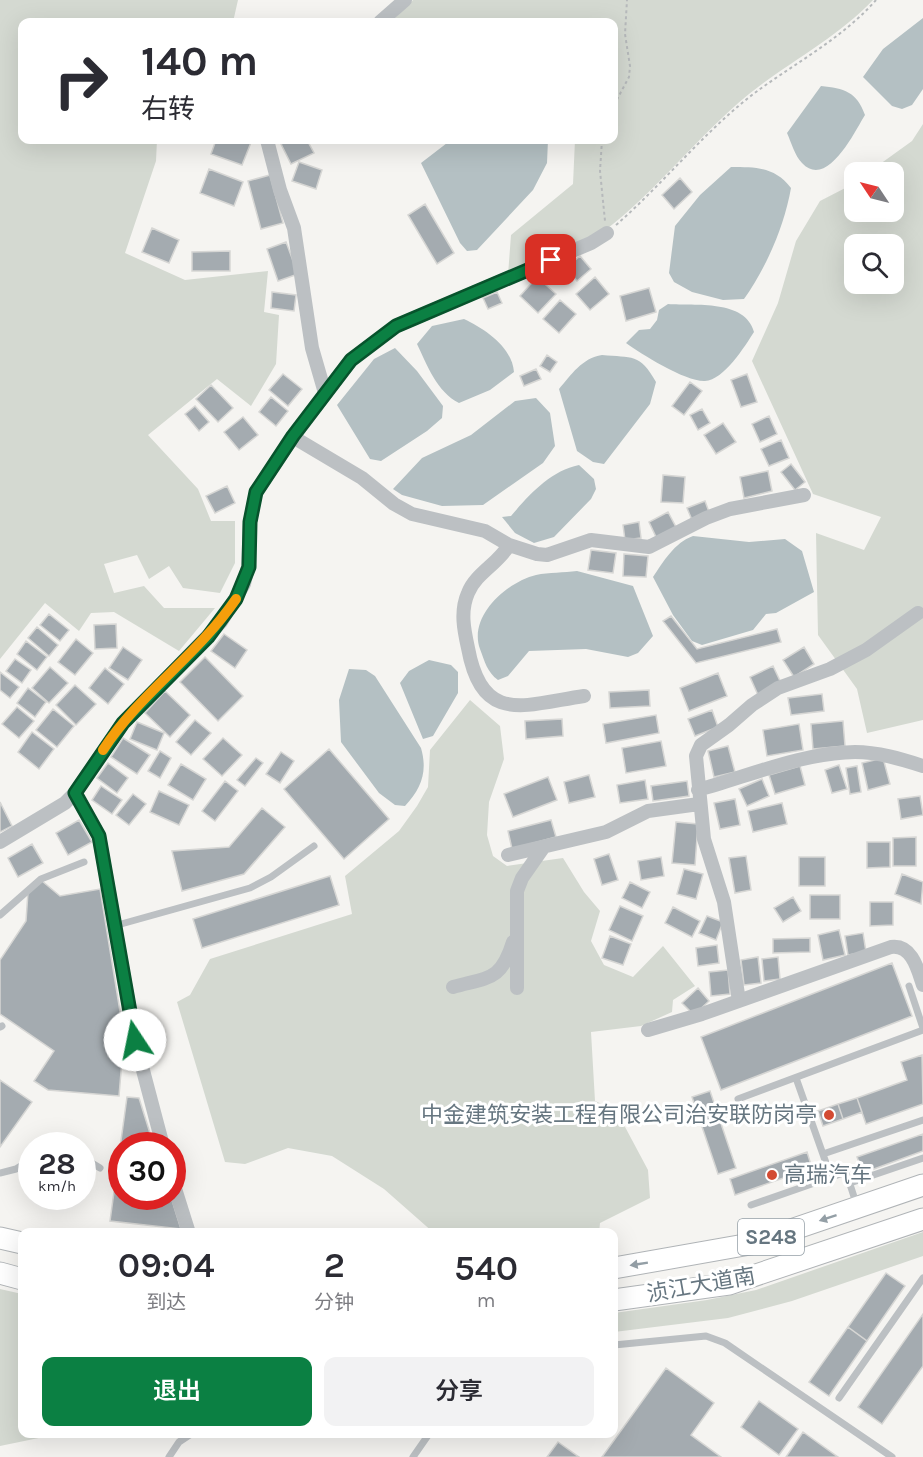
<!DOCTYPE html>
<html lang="zh">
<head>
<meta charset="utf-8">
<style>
	body { margin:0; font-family:Karla,"Noto Sans SC",sans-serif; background:#f2f2f3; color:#2b2b33; height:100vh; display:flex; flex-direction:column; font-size:22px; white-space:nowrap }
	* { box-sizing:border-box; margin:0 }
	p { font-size:20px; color:#7c7c81 }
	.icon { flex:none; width:33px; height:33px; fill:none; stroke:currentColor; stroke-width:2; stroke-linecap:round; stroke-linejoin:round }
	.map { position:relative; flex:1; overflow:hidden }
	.details { position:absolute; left:18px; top:1228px; width:600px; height:210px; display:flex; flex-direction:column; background:#fff; border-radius:12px; box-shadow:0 6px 24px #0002 }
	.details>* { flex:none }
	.banner { position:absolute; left:18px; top:18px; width:600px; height:126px; border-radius:12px; box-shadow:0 6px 24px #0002; background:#fff; color:#2b2b33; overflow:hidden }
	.needle { width:39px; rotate:305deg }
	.fabs { position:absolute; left:844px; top:162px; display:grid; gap:12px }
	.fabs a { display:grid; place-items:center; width:60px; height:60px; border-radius:12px; background:#fff; box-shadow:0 6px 24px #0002; font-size:30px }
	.speed { position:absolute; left:18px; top:1132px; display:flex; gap:12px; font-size:30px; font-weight:700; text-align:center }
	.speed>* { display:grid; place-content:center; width:78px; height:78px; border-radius:50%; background:#fff; box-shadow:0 6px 24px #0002; line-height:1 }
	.speed small { font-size:15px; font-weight:400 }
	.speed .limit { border:9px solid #d22; background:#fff; color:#111 }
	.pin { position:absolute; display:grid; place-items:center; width:51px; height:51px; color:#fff; margin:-26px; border-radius:12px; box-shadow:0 3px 9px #0006 }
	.me { position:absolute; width:66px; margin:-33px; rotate:349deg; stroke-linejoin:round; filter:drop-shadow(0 0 4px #0008) }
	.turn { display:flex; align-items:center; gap:21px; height:126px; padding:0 24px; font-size:27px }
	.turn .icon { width:78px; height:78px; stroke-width:2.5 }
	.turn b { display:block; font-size:42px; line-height:51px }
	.eta { display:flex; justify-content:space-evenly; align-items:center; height:102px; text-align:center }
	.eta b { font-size:36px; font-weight:600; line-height:42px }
	.action { display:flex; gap:12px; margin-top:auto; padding:12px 24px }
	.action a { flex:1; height:69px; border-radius:12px; background:#0b8043; color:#fff; font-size:24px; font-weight:600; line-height:69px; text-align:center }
	.action a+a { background:#f2f2f3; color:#2b2b33 }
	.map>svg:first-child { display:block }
	.green { fill:#d4d9d1; fill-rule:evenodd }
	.water { fill:#b4c0c3 }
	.building { fill:#a4abb0; stroke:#d6d6d4; stroke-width:1.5 }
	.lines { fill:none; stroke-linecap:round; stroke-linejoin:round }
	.primary-casing { stroke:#b0b4b7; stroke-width:23 }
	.path { stroke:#b6b9bb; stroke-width:2; stroke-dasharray:3 3; stroke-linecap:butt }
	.service { stroke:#bcc0c3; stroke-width:7 }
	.minor { stroke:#bcc0c3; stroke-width:14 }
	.primary { stroke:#fff; stroke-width:21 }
	.oneway { fill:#949fa6 }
	.route-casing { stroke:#07532c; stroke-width:15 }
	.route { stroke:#0b8043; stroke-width:10 }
	.slow { stroke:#f59e0b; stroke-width:10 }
	.poi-dot { fill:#d34b33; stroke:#fff; stroke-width:2 }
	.labels { text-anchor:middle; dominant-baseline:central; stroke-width:6; stroke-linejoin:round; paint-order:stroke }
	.shield { fill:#fff; stroke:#949fa6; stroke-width:1.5 }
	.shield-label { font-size:21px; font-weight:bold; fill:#667680 }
	.poi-label { font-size:22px; fill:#667680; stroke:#fff; text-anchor:end }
	.street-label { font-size:22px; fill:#667680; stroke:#fff }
</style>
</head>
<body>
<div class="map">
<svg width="923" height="1457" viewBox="0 0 923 1457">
	<rect width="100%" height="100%" fill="#f5f4f1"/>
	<path class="green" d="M0 0H238L233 22H22V140H157L156 161 125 253 185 280 268 271 264 312 279 315 276 364 251 406 217 379 148 435 198 489 211 521H235V563L220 593 183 588 169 566 149 579 137 555 104 564 114 593 144 586 164 608H215L179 651 114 612 91 613 79 631 45 603 0 659Z
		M413 0H873C837 38 789 62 749 94 694 139 651 199 592 240 573 254 532 265 508 275L511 235 573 184 575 140H614V22H391Z
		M923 124V720L867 733 857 689 818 635 816 533 864 550 881 517 813 494 752 361 778 303 796 241 820 201 855 183V212H894V172H869L912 141ZM855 244H894V284H855Z
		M470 700 500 726 504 759 489 802 487 835 493 856 507 866 563 858 584 892 600 911 591 941 604 965 633 977 663 946 695 986 673 1000 672 1012 641 1026 591 1032 595 1101 616 1110 648 1170 650 1198 600 1223 599 1233H434L384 1189 332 1156 288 1148 245 1164 225 1162 177 1002 190 995 210 959 352 914 345 876 399 831 417 806 428 787 430 750Z
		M923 1232V1256L792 1301 728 1318 614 1332V1313L707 1300 756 1290Z
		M0 1289 22 1294V1434H58L0 1446Z"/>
	<path class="water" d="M923 18V89L912 105 902 109 892 106 863 77 883 49Z
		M821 86C844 88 857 92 865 115 855 131 827 190 802 163 795 156 791 142 787 133Z
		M470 140H548L547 163 533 190 477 250 467 251 460 243 421 163 447 143Z
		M731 167C756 167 775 167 791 188 784 227 767 266 744 299L723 300 692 292 674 282 669 273 675 226 700 195Z
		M668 304C695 306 745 299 754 332 745 346 724 380 705 381 686 382 641 354 626 343L639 330 650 329 657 320 659 310Z
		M464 319C485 329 512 347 514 372L490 390 459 403C437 392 427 365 417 344L432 326Z
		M395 348 417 371 443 406 442 418 427 431 381 461 370 459 337 405 374 359Z
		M602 355C632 358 640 353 656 382L650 404 604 464 593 462 577 451 559 389C571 375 582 358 602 355Z
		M536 398 550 413 555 446 543 463 483 505 442 506 402 495 393 489 422 458 471 435 515 401Z
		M579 465 594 479 596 489 591 499 554 537 534 543 515 533 502 517 511 516C529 495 550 471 579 465Z
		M693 536 749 542 785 539 802 551 814 592 776 613 766 614 753 630 702 645 692 641 673 615 653 577C664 561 674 543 693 536Z
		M577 571 633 586 653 636 638 653 628 657 586 649 529 651 508 676 498 680C487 672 485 662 480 649 468 616 507 582 536 575 549 572 564 573 577 571Z
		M429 660 451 665 458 672V693L433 736 423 739 400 683 409 671Z
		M349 669 366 670 375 676 421 748C428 772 421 789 405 806L395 805 379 793 341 742 339 700Z"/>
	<path class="building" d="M216 140H252L242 165 211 154Z
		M290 140H307L314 153 291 164 281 144Z
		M299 162 322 170 316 189 292 181Z
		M209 169 243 182 234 206 200 193Z
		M270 175 283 223 261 229 248 181Z
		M680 178 692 192 674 209 662 195Z
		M425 204 454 253 437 264 408 215Z
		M152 228 179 240 169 263 142 252Z
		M286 242 298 274 278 281 267 249Z
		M230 251V271H192V252Z
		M580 256 591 269 577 281 566 268Z
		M537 277 556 294 538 313 520 296Z
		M595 277 609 294 590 310 576 294Z
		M649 288 656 312 626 321 620 296Z
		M272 292 296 295 294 311 271 308Z
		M497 292 502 303 488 309 483 298Z
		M560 300 576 314 559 333 543 319Z
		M547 355 557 362 550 372 540 366Z
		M536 369 541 379 524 386 520 376Z
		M283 374 302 389 288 406 269 390Z
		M747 374 757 402 741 407 731 380Z
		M690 382 702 391 684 415 672 406Z
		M211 385 233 408 218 422 196 399Z
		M271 397 288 411 276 426 259 412Z
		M195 406 209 422 199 431 185 414Z
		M702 409 710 423 698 430 690 415Z
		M769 416 777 434 760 442 752 424Z
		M243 417 258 435 239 450 224 432Z
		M723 423 736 442 716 454 704 435Z
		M781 440 789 458 769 466 761 449Z
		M791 464 805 482 795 490 781 472Z
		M768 471 772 491 744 498 740 477Z
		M663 475 685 477 683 503 661 502Z
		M227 486 235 503 215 513 206 496Z
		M705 501 709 512 692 520 687 508Z
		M668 512 677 529 657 539 649 522Z
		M639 522 641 538 625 540 623 525Z
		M591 550 616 553 613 573 588 570Z
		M624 554 648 556 646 577 623 576Z
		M49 614 69 630 60 641 40 625Z
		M671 616 697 649 777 629 781 642 696 663 663 621Z
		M116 624 117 648 95 649 94 625Z
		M37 627 58 645 49 656 28 638Z
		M224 634 247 650 235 668 211 651Z
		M76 639 93 653 75 675 58 662Z
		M26 641 47 657 37 670 17 654Z
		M123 647 142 660 128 680 109 668Z
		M804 647 814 664 794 677 783 660Z
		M205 657 243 696 218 721 180 682Z
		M15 659 31 670 22 683 6 671Z
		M773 666 781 683 758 695 750 677Z
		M50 667 68 683 49 703 32 688Z
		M105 668 124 684 108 704 89 688Z
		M0 672 19 687 10 698 0 690Z
		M718 673 727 696 689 711 680 688Z
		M75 685 96 704 76 725 56 705Z
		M28 688 46 702 35 717 17 703Z
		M649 690 650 706 610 708 609 692Z
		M165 691 190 715 170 737 145 713Z
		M822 694 824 711 791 715 788 698Z
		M17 707 34 721 19 738 2 724Z
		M53 709 74 726 57 747 36 730Z
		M712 710 718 727 695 736 688 719Z
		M656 715 659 733 606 743 603 724Z
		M562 719 563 736 526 739 525 721Z
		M195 720 211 733 191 755 176 742Z
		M843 721 845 746 813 749 811 724Z
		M137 722 164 733 157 750 130 739Z
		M799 724 803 750 767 756 763 730Z
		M32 732 54 749 39 769 18 752Z
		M123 738 150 755 137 774 111 757Z
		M223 738 242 755 222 776 203 759Z
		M661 741 666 766 626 773 622 748Z
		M728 746 735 772 714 777 708 751Z
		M329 749 389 819 344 859 284 789Z
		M160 751 171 758 160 778 148 771Z
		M281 752 294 761 280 783 266 774Z
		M256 758 263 763 245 786 237 780Z
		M883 758 890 784 868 790 862 763Z
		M108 763 128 778 117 793 97 778Z
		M181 764 206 779 193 800 168 785Z
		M839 765 847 789 832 793 825 770Z
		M800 766 805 785 775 794 769 775Z
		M857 766 861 792 850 794 846 768Z
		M589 775 595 797 569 803 564 782Z
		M548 777 557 800 513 817 504 794Z
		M762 779 769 796 747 806 739 789Z
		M645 780 648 799 620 803 617 785Z
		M225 781 238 791 215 821 202 811Z
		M687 781 689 796 653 801 651 786Z
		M101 786 122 800 112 814 92 800Z
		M159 791 189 805 179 825 150 812Z
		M133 794 146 804 129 825 116 815Z
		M920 796 923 815 901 819 898 799Z
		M735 799 740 825 720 829 714 803Z
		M0 802 12 826 0 832Z
		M782 803 787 824 753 832 748 811Z
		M262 808 285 827 244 874 182 891 172 851 229 847Z
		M79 820 92 842 68 855 56 833Z
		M551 820 556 837 512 849 508 831Z
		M676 822 698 824 695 865 672 863Z
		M916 837V866H893V838Z
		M867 842H890V867L867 868Z
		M32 844 43 863 18 877 8 858Z
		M609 854 618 880 602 885 594 859Z
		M746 856 751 890 735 893 729 858Z
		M661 857 664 876 641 880 638 861Z
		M799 857H825V886H799Z
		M684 869 703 874 696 899 677 894Z
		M902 874 923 882 921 904 895 894Z
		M330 876 339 905 202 948 193 919Z
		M42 881 60 896 100 889 124 1036 119 1096 48 1090 34 1081 54 1051 0 1014V960L26 921 28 892Z
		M630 882 650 892 642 908 622 898Z
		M810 895H840V919H810Z
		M793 897 801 911 783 922 774 908Z
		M870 902H893V925L870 926Z
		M620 906 643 916 632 941 609 930Z
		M673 907 700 921 692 937 665 923Z
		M707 916 723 922 716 940 699 933Z
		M839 930 845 955 823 960 818 935Z
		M863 933 866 952 848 955 845 936Z
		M610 936 631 944 623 965 602 958Z
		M810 938V952L773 953V939Z
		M717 945 719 963 698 966 696 948Z
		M758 957 761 983 744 985 741 960Z
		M778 957 780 979 764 981 762 959Z
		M892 963 912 1016 721 1090 701 1037Z
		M728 970 730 994 711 996 709 972Z
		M698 988 709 1001 694 1015 682 1003Z
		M922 1055 923 1104 866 1124 857 1098 907 1080 901 1062Z
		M0 1080 32 1102 0 1147Z
		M710 1091 736 1168 718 1174 692 1097Z
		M127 1097 139 1098 154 1146H122V1197H171L181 1229 110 1221Z
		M857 1098 862 1112 843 1119 838 1104Z
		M838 1104 843 1119 823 1126 818 1111Z
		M923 1134V1151L863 1173 857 1157Z
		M807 1152 812 1168 735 1195 730 1179Z
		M886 1273 905 1286 867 1341 848 1327Z
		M923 1314V1366L882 1424 858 1407Z
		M848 1327 867 1341 829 1396 809 1382Z
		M666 1368 714 1403 691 1435 721 1457H602Z
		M759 1401 798 1429 779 1455 741 1427Z
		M803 1432 838 1457H786Z
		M558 1442 579 1457H547Z"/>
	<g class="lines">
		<defs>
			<path id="primary" d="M0 1238 22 1243
				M614 1268 750 1244 923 1185
				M0 1273 22 1279
				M614 1300 729 1284 923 1219"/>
		</defs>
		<use href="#primary" class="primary-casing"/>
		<path class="path" d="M614 105 629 77 630 66 625 34 627 0
			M602 140 600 171 605 221
			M616 225C663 184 702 134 752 95 793 64 842 39 876 0"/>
		<path class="service" d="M0 915 41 879 84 862
			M114 926 250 888 271 877 314 846
			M909 986 923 1028
			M0 1027 2 1026
			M796 1078 831 1177
			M738 1099 923 1030
			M45 1146 53 1138 65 1146
			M823 1154 923 1120
			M82 1157 100 1168
			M0 1173 16 1169 32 1159
			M850 1183 923 1158
			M751 1205 846 1172 857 1206
			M614 1345 706 1336 725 1343 892 1457
			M839 1398 923 1278
			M169 1457 179 1442 191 1434
			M413 1457 429 1434"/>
		<path class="minor" d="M380 22 405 0
			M267 140 280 190 294 228 312 348 325 393
			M293 437 362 478 394 504 412 514 485 531 509 545 537 554 547 555 591 540 649 547 706 518 730 509 804 495
			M509 545C498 564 476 573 468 593 460 611 464 630 468 648 482 725 524 705 584 696
			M698 790C749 776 801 753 855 752 878 752 901 759 923 766
			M75 793 99 836 135 1040 163 1146
			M0 842 65 803 75 793 123 723 221 622 244 584 248 567 250 522 256 492 293 437 351 360 396 326 591 243 607 233
			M508 855 606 832 648 811 699 804
			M453 987C489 977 501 981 513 942
			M517 988V891L522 878 543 848
			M739 1001 724 902 704 839 696 756 701 745 729 725 752 705 778 688 830 669 866 650 918 613
			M648 1030 702 1014 891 947C912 944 918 970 923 985
			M172 1179 189 1233"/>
		<use href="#primary" class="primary"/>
	</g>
	<defs><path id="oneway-solid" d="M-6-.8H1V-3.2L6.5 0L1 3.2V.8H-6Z" transform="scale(1.5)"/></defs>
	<g class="oneway">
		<use href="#oneway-solid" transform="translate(828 1218) rotate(162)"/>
		<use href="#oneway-solid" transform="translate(639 1264) rotate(171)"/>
	</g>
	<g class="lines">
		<defs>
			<path id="route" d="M135 1040 99 836 75 793 123 723 208 637 236 599 249 567 250 522 256 492 293 436 351 360 396 326 551 260"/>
		</defs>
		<use href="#route" class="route-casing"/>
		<use href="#route" class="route"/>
		<path class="slow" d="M103 750C140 693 197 656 236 599"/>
	</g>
	<g class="poi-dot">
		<circle cx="829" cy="1115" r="6"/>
		<circle cx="772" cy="1175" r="6"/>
	</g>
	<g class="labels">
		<rect class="shield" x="738" y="1219" width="66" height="36" rx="4.5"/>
		<g class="shield-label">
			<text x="771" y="1237">S248</text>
		</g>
		<g class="poi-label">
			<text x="817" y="1115">中金建筑安装工程有限公司治安联防岗亭</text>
			<text x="784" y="1175" text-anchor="start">高瑞汽车</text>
		</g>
		<g class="street-label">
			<text transform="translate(701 1285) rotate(-10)">浈江大道南</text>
		</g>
	</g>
</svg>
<div class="fabs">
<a><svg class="needle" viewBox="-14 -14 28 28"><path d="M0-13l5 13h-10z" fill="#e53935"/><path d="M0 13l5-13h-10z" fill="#7c7c81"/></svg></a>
<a><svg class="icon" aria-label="search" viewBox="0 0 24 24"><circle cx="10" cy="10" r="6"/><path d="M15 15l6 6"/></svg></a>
</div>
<div class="speed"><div>28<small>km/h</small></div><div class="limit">30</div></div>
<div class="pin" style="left:551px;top:260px;background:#d93025"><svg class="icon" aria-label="arrive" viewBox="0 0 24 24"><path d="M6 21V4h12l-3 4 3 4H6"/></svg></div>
<svg class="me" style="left:135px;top:1040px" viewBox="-20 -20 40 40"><circle r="19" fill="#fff"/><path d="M0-13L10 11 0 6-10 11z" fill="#0b8043"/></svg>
<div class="banner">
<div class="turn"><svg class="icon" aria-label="right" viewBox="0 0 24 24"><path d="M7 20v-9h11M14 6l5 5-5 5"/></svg><div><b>140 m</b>右转</div></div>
</div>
<section class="details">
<div class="eta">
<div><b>09:04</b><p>到达</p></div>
<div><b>2</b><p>分钟</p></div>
<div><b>540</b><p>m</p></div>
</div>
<div class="action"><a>退出</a><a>分享</a></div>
</section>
</div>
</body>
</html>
